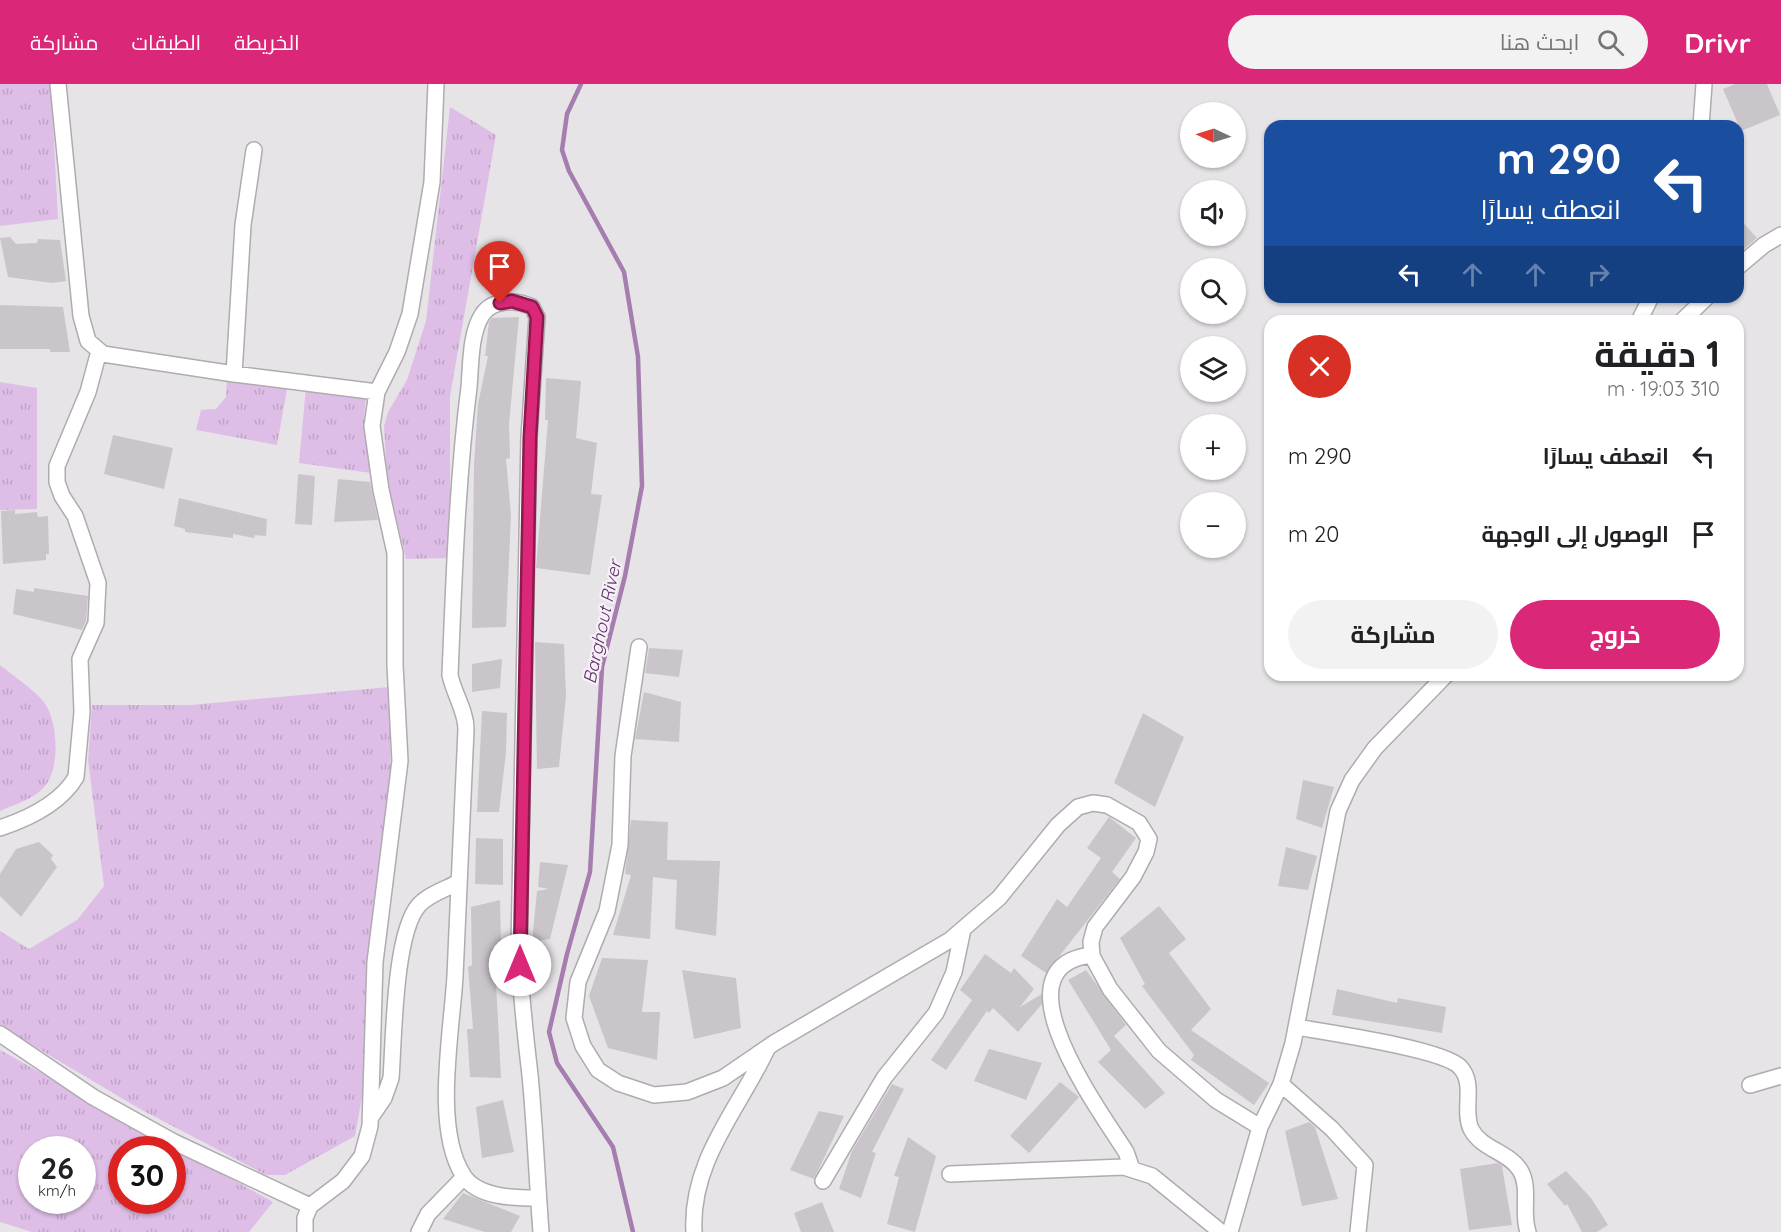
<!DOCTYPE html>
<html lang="ar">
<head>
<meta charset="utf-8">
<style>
	body { margin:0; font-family:Quicksand,Cairo,sans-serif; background:#f2f2f2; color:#202124; direction:rtl; height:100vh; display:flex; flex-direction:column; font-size:22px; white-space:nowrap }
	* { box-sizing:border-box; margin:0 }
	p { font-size:20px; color:#757577 }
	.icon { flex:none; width:33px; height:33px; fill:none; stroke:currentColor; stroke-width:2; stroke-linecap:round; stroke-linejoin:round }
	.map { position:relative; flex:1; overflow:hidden; direction:ltr }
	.details { position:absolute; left:1264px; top:231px; width:480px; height:366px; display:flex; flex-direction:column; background:#fff; border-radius:18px; box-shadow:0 2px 4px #0004; direction:rtl }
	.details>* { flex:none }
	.hud { position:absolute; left:1264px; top:36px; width:480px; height:183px; border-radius:18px; box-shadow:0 2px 4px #0004; direction:rtl; background:#1a4fa0; color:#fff; overflow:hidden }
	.needle { width:39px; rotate:274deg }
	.tools { position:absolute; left:1180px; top:18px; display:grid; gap:12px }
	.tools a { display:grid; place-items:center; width:66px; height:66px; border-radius:50%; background:#fff; box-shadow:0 2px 4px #0004; font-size:30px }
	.speed { position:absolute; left:18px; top:1052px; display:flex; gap:12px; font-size:30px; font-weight:700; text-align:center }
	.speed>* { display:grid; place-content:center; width:78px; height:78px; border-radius:50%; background:#fff; box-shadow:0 2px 4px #0004; line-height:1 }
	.speed small { font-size:15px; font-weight:400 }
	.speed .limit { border:9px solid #d22; background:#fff; color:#111 }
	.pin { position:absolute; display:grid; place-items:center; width:51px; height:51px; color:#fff; margin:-62px -26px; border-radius:50% 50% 50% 0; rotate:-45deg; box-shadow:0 0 6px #0007 }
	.pin .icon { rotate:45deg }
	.me { position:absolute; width:66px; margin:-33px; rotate:0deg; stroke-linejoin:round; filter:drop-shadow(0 0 4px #0008) }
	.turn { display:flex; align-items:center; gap:21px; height:126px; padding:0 24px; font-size:27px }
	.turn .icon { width:78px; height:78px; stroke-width:2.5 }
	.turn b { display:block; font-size:42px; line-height:51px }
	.lanes { display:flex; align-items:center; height:57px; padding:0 24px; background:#0003; justify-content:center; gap:30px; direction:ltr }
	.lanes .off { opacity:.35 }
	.round { display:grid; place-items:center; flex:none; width:63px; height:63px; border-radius:32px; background:#f2f2f2 }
	.head { display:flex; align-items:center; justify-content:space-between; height:102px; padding:0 24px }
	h1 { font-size:36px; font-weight:700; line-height:45px }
	.primary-button { display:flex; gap:12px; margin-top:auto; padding:12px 24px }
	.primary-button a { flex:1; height:69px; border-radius:36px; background:#db2777; color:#fff; font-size:24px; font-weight:700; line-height:69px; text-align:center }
	.primary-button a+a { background:#f2f2f2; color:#202124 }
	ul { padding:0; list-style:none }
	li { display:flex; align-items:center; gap:18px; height:78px; padding:0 24px }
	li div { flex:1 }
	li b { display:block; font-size:22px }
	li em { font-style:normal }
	header { display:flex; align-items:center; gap:36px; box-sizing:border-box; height:84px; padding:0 30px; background:#db2777; color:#fff }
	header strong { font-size:28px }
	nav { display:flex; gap:33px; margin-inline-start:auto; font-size:21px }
	.search { width:420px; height:54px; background:#f2f2f2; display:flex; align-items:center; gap:15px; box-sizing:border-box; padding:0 21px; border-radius:33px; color:#757577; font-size:22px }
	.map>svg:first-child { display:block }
	.grass { fill:url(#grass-tufts); fill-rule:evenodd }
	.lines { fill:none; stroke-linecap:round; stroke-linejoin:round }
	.stream { stroke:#a57dae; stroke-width:4.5 }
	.building { fill:#c9c5ca }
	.minor-casing { stroke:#afabb0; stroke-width:18 }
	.minor { stroke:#fff; stroke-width:15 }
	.route-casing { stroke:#8e194d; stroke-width:15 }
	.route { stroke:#db2777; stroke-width:10 }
	.labels { text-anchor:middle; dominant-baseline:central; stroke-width:4.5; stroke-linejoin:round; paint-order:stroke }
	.water-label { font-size:18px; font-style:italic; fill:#602d6b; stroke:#f5f1f6 }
</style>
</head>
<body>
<header>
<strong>Drivr</strong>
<div class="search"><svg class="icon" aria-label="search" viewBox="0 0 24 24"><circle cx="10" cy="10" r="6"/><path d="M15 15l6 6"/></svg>ابحث هنا</div>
<nav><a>الخريطة</a><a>الطبقات</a><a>مشاركة</a></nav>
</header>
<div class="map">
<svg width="1781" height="1148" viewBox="0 0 1781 1148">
	<defs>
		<pattern id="grass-tufts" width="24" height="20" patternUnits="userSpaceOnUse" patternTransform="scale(1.5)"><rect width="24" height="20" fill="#debee6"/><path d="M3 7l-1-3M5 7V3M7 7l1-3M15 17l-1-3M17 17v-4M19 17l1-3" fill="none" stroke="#bea3c5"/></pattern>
	</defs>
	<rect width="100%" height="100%" fill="#e7e4e8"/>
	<path class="grass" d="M0 0H51L58 135 0 142Z
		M450 23 496 51 450 312V474L406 475 387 395 384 342 388 328 407 296 426 237Z
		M227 293 288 300 277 361 196 346 201 326 216 325 226 313Z
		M0 298 37 304V425L0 426Z
		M306 303 366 312 364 333 369 342 371 389 299 379Z
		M0 581C12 591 39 609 46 621 58 641 60 684 45 702 35 715 15 720 0 727Z
		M389 603 391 704 370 864 363 1007 355 1052 285 1091H266L140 1025 0 942V847L29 865 77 836 104 802 88 676 92 621H191Z
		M0 966 273 1118 249 1148H32L0 1138ZM32 1065H82V1116H32ZM122 1065H172V1116H122Z"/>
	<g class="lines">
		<path class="stream" d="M581 0 567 30 562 66 569 87 624 188 638 273 642 402 625 492 602 583 590 788 567 870 549 948 557 979 613 1063 633 1148"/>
	</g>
	<path class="building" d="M1735 0H1767L1780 31 1741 47 1723 5Z
		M1738 133 1757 154 1738 170Z
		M10 153 16 160 37 159 38 155 60 156 66 197 52 199 8 193 0 154Z
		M0 221 63 223 70 268H50V265H0Z
		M519 233 509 340 510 374 506 375 511 431 506 543 472 544 474 380 478 320 488 272H485L489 238 492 234Z
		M546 294 581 297 576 354 597 359 591 410 602 411 590 491 536 484 548 336H545Z
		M113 351 173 364 164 405 104 390Z
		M298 390 315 392 312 441 295 440Z
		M338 395 370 398 378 436 334 438Z
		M179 414 267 435 266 452 255 451 254 454 233 450V454L185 448V445L174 442Z
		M15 426V430L37 428 38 433 48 432 49 470H46V476L3 480 1 427Z
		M34 504 88 512 86 537 82 546 13 530 16 505 34 508Z
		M535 558 564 560 566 612 559 683 537 685Z
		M649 564 683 566 679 593 645 589Z
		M502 575 500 604 472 608V580Z
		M644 608 681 618 679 658 635 655Z
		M482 627 507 629 506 668 499 728H477Z
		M1143 629 1184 653 1155 723 1114 699Z
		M1303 696 1334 703 1322 744 1296 735Z
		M1109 733 1136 754 1112 788 1120 795 1046 889 1021 872 1057 815 1067 823 1101 774 1087 764Z
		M631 736 668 738 667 776 720 777 716 852 675 845 677 796 653 793 650 855 613 851 631 791 625 790Z
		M476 754 503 755V801L475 800Z
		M39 758 53 771 51 775 57 783 21 833 0 812V790L16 765Z
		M1286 763 1317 772 1308 806 1278 802Z
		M540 778 568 781 550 855 532 858 537 807 549 805 538 803Z
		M500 816 501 860 494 861 501 994 470 993 467 945H473L468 883 472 881 471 823Z
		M1159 822 1186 855 1169 869 1211 925 1191 946 1269 999 1254 1021 1191 976 1194 971 1142 902 1145 900 1120 854Z
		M985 870 1011 889 1014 884 1034 905 1020 923 1042 910V920L1018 948 993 924 989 929 987 927 946 986 931 976 972 916 960 906Z
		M602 874 648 876 642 928H660L657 976 608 964 589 912Z
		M682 886 736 894 741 944 694 955Z
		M1086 886 1126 941 1114 952 1165 1009 1145 1025 1098 978 1111 966 1068 896Z
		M1337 905 1397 919 1398 914 1446 923 1442 949 1332 931Z
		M989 965 1042 979 1026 1016 974 997Z
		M1060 998 1079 1013 1029 1069 1010 1052Z
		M892 1000 904 1005 872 1068 876 1069 861 1114 839 1105 852 1067Z
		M503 1016 514 1068 482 1074 476 1023Z
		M819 1027 844 1032 814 1095 790 1086Z
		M1309 1038 1315 1043 1338 1115 1302 1122 1285 1047Z
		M908 1053 936 1072 915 1148 887 1140 899 1093 894 1092Z
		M1498 1079 1502 1082 1512 1141 1469 1146 1460 1085Z
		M1566 1087 1591 1114 1608 1141 1597 1148H1582L1567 1120 1565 1122 1547 1100Z
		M463 1109 520 1132 511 1148H485L443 1135Z
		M822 1118 834 1148H801L794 1129Z"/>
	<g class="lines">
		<defs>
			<path id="minor" d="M58 0 81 232 88 257 103 270 234 290 377 308
				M1701 42 1704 0
				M1738 183 1764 161 1781 151
				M1639 237 1651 213
				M1682 237 1707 213
				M234 290 243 141 254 66
				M639 563 623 672 620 761 607 827 578 898 574 934 583 962 598 986 618 999 654 1011 687 1008 723 994 774 959 950 856 999 814 1058 741 1078 723 1093 719 1107 721 1139 739 1149 755 1146 768 1133 793 1095 843 1091 858 1092 872 1110 905 1159 967 1216 1016 1260 1043
				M0 744C27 735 61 719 76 693L82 628 80 575 96 539 98 499 75 432 62 412 57 398V382L88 308 99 267
				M1092 871C992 882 1101 1028 1126 1068L1132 1085
				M1296 943C1325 948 1443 965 1460 983 1476 1000 1462 1026 1471 1045 1481 1065 1509 1068 1520 1086 1531 1104 1521 1128 1528 1148
				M0 950 93 1013 174 1058 310 1122
				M1281 1000 1332 1045 1365 1081 1358 1148
				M1750 1001 1781 992
				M371 1033 384 1014 391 994C394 955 394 849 419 821 429 810 446 805 459 798
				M950 1090 1124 1083 1152 1092 1221 1148
				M823 1097 884 994 936 929 954 888 963 845
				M538 1114C515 1114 477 1114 463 1091 433 1043 452 947 455 892 459 810 463 728 466 645 466 627 454 610 450 591 454 495 457 398 469 303 471 281 470 250 482 231 493 214 517 216 532 223L537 233 529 353 519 863C520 907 525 948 530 991 535 1043 537 1096 541 1148
				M305 1148V1134L310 1122 343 1097 362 1072 370 1042 375 878 400 677 395 581V469L381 406 372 342 377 308 397 268 410 230 432 98 436 0
				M419 1148 428 1130 464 1093
				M694 1148C690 1077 739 1025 767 965
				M1230 1148 1260 1043 1281 1000 1293 959 1338 727 1352 696 1375 664 1446 591"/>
		</defs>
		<use href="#minor" class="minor-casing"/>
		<use href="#minor" class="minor"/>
	</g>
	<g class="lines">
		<defs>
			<path id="route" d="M500 219 512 217 532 223 537 233 530 353 520 881"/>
		</defs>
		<use href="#route" class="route-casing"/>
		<use href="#route" class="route"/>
	</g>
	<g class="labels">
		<g class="water-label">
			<text transform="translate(602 538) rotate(-78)">Barghout River</text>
		</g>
	</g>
</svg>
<div class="tools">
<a><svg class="needle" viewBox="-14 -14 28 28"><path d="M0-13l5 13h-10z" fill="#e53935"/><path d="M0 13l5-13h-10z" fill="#757577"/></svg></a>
<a><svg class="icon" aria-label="sound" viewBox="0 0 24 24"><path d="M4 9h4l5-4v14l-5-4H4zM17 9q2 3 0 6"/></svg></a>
<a><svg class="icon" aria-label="search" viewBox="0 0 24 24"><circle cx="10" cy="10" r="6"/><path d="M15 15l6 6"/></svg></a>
<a><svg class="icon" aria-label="layers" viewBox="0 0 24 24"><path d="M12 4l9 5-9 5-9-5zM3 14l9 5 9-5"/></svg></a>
<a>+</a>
<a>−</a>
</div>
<div class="speed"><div>26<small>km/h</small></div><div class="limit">30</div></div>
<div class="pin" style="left:500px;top:219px;background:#d93025"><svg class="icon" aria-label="arrive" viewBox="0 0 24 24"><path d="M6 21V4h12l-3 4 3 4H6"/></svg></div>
<svg class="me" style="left:520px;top:881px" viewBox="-20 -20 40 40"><circle r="19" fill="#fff"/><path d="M0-13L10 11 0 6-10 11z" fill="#db2777"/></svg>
<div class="hud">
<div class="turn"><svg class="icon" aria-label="left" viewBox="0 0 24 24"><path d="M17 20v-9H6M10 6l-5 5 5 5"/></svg><div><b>290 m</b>انعطف يسارًا</div></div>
<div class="lanes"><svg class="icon" aria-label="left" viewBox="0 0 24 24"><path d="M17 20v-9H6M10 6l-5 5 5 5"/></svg><svg class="icon off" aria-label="ahead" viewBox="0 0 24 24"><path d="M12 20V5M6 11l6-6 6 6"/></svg><svg class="icon off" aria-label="ahead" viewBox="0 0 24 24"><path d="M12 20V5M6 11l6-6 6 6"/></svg><svg class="icon off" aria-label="right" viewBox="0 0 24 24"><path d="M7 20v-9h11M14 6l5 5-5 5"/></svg></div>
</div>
<section class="details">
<div class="head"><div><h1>1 دقيقة</h1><p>310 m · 19:03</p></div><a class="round" style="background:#d93025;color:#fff"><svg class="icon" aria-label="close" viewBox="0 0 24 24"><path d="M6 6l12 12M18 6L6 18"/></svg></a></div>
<ul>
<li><svg class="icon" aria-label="left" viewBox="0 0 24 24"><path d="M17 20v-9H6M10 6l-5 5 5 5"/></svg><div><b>انعطف يسارًا</b></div><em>290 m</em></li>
<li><svg class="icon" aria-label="arrive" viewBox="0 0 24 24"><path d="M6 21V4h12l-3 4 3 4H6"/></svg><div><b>الوصول إلى الوجهة</b></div><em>20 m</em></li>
</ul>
<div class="primary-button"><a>خروج</a><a>مشاركة</a></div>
</section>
</div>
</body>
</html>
